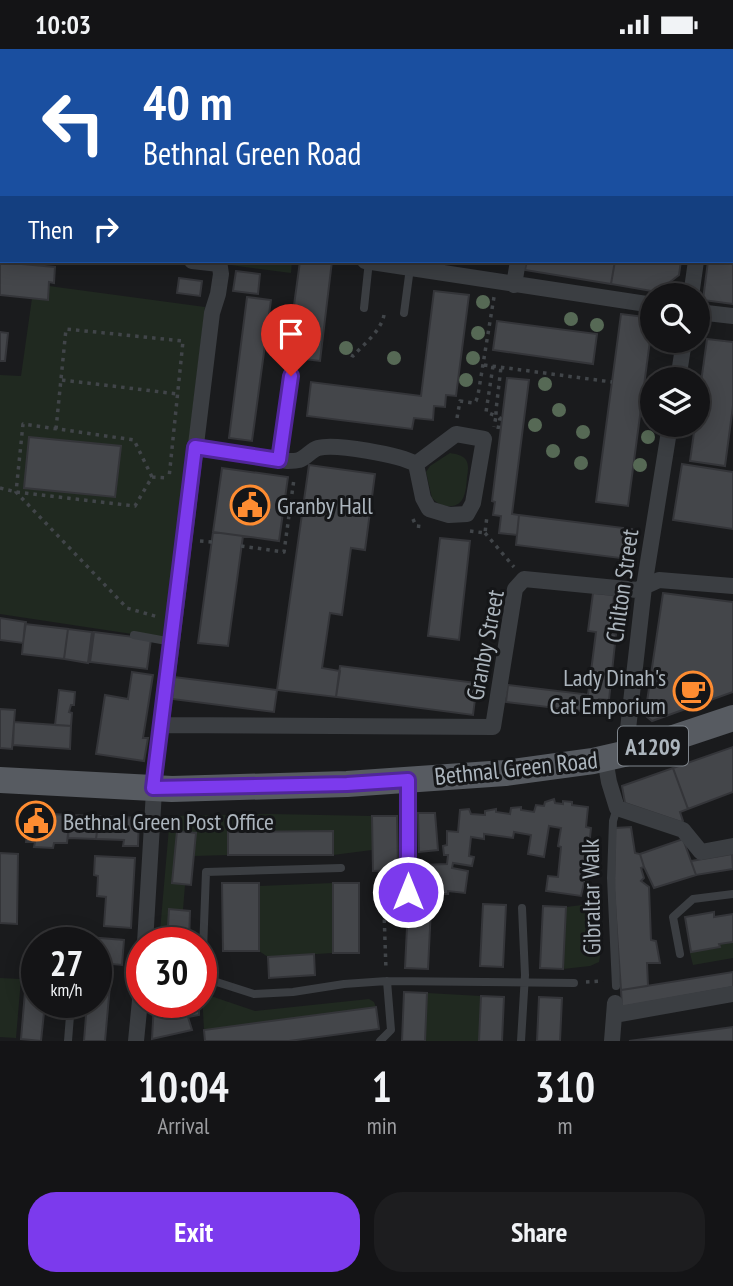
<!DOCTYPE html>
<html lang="en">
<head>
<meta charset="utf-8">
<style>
	body { margin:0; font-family:"PT Sans Narrow",sans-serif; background:#1d1d1f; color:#f1f3f6; height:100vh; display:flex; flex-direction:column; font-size:26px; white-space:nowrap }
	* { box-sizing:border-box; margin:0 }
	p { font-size:23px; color:#9d9ea1 }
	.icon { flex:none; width:38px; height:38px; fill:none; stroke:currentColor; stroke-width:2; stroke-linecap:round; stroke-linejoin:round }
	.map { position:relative; height:992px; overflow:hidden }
	.side { display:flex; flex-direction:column; background:#141416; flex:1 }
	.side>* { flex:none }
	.top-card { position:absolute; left:0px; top:0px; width:733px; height:214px; box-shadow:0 4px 18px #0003,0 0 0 2px #333335; background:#1a4fa0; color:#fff; overflow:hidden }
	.fabs { position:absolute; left:640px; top:234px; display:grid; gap:14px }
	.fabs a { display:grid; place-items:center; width:70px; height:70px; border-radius:50%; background:#141416; box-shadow:0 4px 18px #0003,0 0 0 2px #333335; font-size:35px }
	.speed { position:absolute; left:21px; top:878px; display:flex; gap:14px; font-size:35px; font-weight:700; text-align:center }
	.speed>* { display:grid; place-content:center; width:91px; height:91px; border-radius:50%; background:#141416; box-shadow:0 4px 18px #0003,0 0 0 2px #333335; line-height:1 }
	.speed small { font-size:18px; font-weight:400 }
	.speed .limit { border:10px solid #d22; background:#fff; color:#111 }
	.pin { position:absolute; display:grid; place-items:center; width:60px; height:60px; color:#fff; margin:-72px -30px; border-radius:50% 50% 50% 0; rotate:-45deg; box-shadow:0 0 7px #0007 }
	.pin .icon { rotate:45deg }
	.me { position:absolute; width:77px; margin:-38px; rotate:0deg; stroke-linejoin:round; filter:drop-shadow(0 0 5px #0008) }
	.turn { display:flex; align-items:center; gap:24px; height:147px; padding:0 28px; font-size:32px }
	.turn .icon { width:91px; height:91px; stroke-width:2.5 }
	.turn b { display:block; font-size:49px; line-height:60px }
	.then { display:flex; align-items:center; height:66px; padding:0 28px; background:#0003; gap:14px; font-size:26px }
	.eta { display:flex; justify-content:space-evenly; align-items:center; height:119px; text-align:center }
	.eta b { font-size:42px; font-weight:700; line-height:49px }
	.cta { display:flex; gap:14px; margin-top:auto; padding:14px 28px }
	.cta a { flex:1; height:80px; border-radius:28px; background:#7c3aed; color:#fff; font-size:28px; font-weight:700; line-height:80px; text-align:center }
	.cta a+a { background:#1d1d1f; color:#f1f3f6 }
	.status { display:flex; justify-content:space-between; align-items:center; height:49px; padding:0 35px; background:#141416; direction:ltr }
	.status svg { height:19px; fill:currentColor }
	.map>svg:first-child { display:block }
	.green { fill:#202920 }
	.building { fill:#44464a; stroke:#343539; stroke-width:2 }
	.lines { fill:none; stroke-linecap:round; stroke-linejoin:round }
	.path { stroke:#414549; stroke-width:3.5; stroke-dasharray:3.5 5; stroke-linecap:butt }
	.lane { stroke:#3b3e42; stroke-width:8 }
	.street { stroke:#3b3e42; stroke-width:16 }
	.secondary { stroke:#494d52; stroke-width:23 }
	.primary { stroke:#575b61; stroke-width:26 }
	.tree { fill:#566955 }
	.route-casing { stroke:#51269a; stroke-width:18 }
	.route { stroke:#7c3aed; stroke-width:12 }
	.labels { text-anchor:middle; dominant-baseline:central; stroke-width:6; stroke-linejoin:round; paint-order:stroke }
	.shield { fill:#151618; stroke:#7f858c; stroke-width:2 }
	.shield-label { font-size:23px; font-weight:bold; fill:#acb5bd }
	.poi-label { font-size:24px; fill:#acb5bd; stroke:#151618; text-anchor:start }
	.street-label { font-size:24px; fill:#acb5bd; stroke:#151618 }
</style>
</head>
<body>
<div class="status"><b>10:03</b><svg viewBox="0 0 49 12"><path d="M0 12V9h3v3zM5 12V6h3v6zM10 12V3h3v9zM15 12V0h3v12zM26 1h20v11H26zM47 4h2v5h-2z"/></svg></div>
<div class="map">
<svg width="733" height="992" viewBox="0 0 733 992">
	<rect width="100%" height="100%" fill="#1a1b1d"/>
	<path class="green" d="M230 212H292L291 224 230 216Z
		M34 235 205 258 165 590 0 565V326L21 327Z
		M450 404C455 405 463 406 466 411 469 415 468 423 467 428 466 442 465 459 447 457 440 456 437 454 432 449L426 423 430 417Z
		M271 765 372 767V801L333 806 332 782 229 783 228 806 194 807 196 784 177 782 172 834 185 836 183 861H169L167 894H159L170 767Z
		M333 834V904L268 908 259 902V837Z
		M598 854 600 908 599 913 590 917 563 920 566 858Z
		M733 893V909L693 916 690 904 691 903 719 899V895Z
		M0 929 21 930 16 989 0 988Z
		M202 944 255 962 369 950 374 953 376 958 204 981Z
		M427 944 481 947 479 992H425Z"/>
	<path class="building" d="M0 0H44V2H2V4H0Z
		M44 0H74L73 2H44Z
		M74 0H102L101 2H73Z
		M102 0H129V2H101Z
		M129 0H159L158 2H129Z
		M193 0H270V2H193Z
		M270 0H333V2H270Z
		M333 0H361V2H333Z
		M361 0H402V2H361Z
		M402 0H450V2H402Z
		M524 0H607L606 2H523Z
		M672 0H725L724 2H677Z
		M0 93H2V122L0 121Z
		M732 110H733V149H732Z
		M732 177H733V255L703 251 708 212H732Z
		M300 212H332L320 312 287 308Z
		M527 212H615L611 235 525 221Z
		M615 212H681L679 226 657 243 611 235Z
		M0 213 55 218 54 234 49 233 48 251 0 246Z
		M236 222 260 225 258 245 233 242Z
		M179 229 202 232 200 247 177 244Z
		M434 242 469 246 456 347 446 346 445 358 434 357 433 371 414 369 412 380 307 367 311 333 421 347Z
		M247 248 271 251 252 392 229 389Z
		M621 265 653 269 628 457 596 453Z
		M497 272 597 285 593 315 493 301Z
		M0 283 8 284 5 312H0Z
		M707 290 733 293V357L725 417 690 412 695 376H698V355Z
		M507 329 529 331 512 465 519 466 517 486 499 484 501 467 493 466 495 453 492 452Z
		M29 388 121 397 115 448 24 439Z
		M682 415 733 423V480L673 471Z
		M309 416 375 425 365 501 351 499 342 566 330 564 322 619 340 622 336 648 277 641Z
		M222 419 288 428 279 492 213 483Z
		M519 466 632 480 628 510 516 496Z
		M213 483 243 487 228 597 198 594Z
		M440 489 470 492 459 591 428 587Z
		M593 544 614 546 610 584 616 585 609 651 599 650 597 663 581 662 583 645 588 646 596 583 588 582Z
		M663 544 733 553V643L652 672 645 666Z
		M0 569 26 573 23 594 0 591Z
		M25 575 68 580 64 610 22 605Z
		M68 580 92 583 88 614 64 610Z
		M94 583 151 590 147 620 90 613Z
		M340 617 477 634 473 666 336 648Z
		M132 623 153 626 143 689H148L144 712 96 705 105 646 128 650Z
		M174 628 277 641 274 663 172 650Z
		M508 636 583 645 581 662 506 653Z
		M59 641 75 643 74 656H71L69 663 72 664 71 677 55 676Z
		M0 660 15 661 12 700 0 699Z
		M14 673 71 677 70 700 13 696Z
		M733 698V743L688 760 673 719Z
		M673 719 688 760 680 763 683 772 681 773 625 754 622 737Z
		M554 750 555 754 563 755V752L572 753V756L588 758 586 778 591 779 589 798H593L587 835 584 834 581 847 546 842 548 827 558 828 561 798 558 797 561 779 549 777 544 808 528 805 531 786 514 783 513 789 484 785V790L471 788 469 807 474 808 472 817 453 814 452 819 468 822 465 844 448 842V845H423V816L447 815 448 806H444L443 797 447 796V782L458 783 460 761 469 760 471 765 485 766V762L496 760V763L510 765 511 759 521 758V761L534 763 536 756 544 757 545 753Z
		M30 764 70 766 67 794H54L53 799 34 798 35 793H26Z
		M418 764H435L438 801 419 803Z
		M70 766 99 767 96 790 68 789Z
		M99 767 139 769 138 797H123L124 791 96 790Z
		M372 767H397L398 821 373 822Z
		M631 778 635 804 640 805 644 818 641 819 644 829 641 832 649 838 651 891 656 892 660 914H647L648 937 621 941 614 841 615 779Z
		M177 782 196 784 191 836 172 834Z
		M333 782V806H228V783Z
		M683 790 696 826 654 839 644 818 640 805Z
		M0 804 18 805 17 875 0 874Z
		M732 805 733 820 696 826 691 812Z
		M95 807 135 809 131 879 104 877 106 848 97 847 98 827 94 826Z
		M222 834H259V902H223Z
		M333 834H359V904H333Z
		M483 855 506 856 503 918 480 917Z
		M543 857 566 858 563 920 540 919Z
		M408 858 431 859 428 920 405 919Z
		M169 860 190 862 189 894H167Z
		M714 863V868L733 865V893L719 895 720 898 691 903 685 868Z
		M88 888 124 891 122 916 102 914V921H96V894H88Z
		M314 905 315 926 269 929 268 908Z
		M733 923V938L622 958 621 941Z
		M26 931 37 932V954H45L41 992 21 990Z
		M96 935 110 936 105 992H84L87 954H96Z
		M404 943 427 944 425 992H402Z
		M481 947 504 948 502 992H479Z
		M539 948 562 949 560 992H537Z
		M154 954H199V966L188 968 192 981 152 990Z
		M376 958 379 980 289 992H205L204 981Z
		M733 978V992H629Z"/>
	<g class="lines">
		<path class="path" d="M351 306 353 307C364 295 381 282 384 266
			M484 316 612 333
			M493 317 486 363 496 367 494 378
			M62 331 178 345
			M644 337 653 339
			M457 369 460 352 473 354 476 352 478 346 494 248
			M56 380 66 280 183 292 169 429
			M498 380 500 369 496 367V361L501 318
			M152 428 134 391 23 375 16 443 127 559 158 568
			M0 439 16 443 135 457 152 428 169 429
			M413 470 416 477 424 478
			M470 482 485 484 487 467
			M485 484 514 518
			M200 492 212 493
			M241 497 284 503 294 430
			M384 862 386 921
			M586 933 603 932"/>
		<path class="lane" d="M454 2V0
			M732 2 733 0
			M364 259 369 212
			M404 264 410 219
			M134 586 172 593
			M680 905 673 868 693 850 733 845
			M201 928 254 945 293 943 344 935 387 932 574 934
			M202 928 206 823 341 819
			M616 937 611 829 613 772 617 759
			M68 992 71 954
			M380 992 391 981 387 932
			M521 992 525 926 522 859"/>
		<path class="street" d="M178 2V0
			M192 212 219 215
			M365 212 653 256
			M514 236 518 212
			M691 247 696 212
			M698 263 733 267
			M678 331 684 292
			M456 385 484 390 473 454 467 465 449 466 429 460 423 449 416 415Z
			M195 398 288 412C292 412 296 412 299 411 306 409 311 401 318 399 335 394 400 406 416 415
			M279 411 291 327
			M161 676 493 678 515 540 524 530 637 541 659 531 733 537
			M628 704V680L644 538 670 376
			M605 710 609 733 617 759 683 781 701 803 733 797
			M383 846 408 843V731
			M145 894 155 725 172 593 212 264 218 245 221 225 219 212
			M614 966 733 945
			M136 992 142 931
			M612 992 615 954"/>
		<path class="secondary" d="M0 15H2
			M732 94H733"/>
		<path class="primary" d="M0 731 172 740 347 735 505 724 593 712 628 704 733 669"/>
	</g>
	<g class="tree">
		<circle cx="483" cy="253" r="7"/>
		<circle cx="571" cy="270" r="7"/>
		<circle cx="597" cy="276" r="7"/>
		<circle cx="478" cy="284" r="7"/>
		<circle cx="346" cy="299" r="7"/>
		<circle cx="394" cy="309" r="7"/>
		<circle cx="473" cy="309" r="7"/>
		<circle cx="466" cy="331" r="7"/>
		<circle cx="545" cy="335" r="7"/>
		<circle cx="559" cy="361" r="7"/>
		<circle cx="535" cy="376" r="7"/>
		<circle cx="583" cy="383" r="7"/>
		<circle cx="648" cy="388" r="7"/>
		<circle cx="553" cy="402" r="7"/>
		<circle cx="581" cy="414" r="7"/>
		<circle cx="640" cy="416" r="7"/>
	</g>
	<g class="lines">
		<defs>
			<path id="route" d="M291 327 279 411 195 398 153 739 347 735 408 731V843"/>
		</defs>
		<use href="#route" class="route-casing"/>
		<use href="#route" class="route"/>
	</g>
	<defs>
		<symbol id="civic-ring" viewBox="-11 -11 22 22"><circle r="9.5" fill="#151618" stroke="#fe8c31" stroke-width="1.5"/><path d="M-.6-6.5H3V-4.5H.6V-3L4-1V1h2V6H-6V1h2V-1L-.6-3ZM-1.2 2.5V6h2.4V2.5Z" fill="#fe8c31"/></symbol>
		<symbol id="cafe-ring" viewBox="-11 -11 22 22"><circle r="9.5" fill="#151618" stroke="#fe8c31" stroke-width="1.5"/><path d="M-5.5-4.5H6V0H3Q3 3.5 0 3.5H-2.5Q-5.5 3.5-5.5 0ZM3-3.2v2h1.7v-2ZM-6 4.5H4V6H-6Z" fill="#fe8c31"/></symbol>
	</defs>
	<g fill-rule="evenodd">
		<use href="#civic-ring" x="228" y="434" width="44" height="44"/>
		<use href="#cafe-ring" x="671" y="620" width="44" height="44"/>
		<use href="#civic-ring" x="14" y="750" width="44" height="44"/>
	</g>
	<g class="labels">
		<rect class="shield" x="618" y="677.5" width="70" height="39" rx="5"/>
		<g class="shield-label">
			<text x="653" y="697">A1209</text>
		</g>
		<g class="poi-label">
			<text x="277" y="456">Granby Hall</text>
			<text x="666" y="628" text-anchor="end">Lady Dinah's<tspan x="666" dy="28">Cat Emporium</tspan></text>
			<text x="63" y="772">Bethnal Green Post Office</text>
		</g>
		<g class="street-label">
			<text transform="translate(622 537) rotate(-82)">Chilton Street</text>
			<text transform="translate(485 596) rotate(-79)">Granby Street</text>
			<text transform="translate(516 719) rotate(-6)">Bethnal Green Road</text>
			<text transform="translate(591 848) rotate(-91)">Gibraltar Walk</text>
		</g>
	</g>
</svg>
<div class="fabs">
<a><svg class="icon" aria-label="search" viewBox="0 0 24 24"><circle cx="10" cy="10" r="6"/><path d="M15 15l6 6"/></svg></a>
<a><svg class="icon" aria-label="layers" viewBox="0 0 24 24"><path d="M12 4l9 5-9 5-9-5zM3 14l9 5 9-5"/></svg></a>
</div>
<div class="speed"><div>27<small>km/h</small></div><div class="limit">30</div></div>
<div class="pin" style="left:291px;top:327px;background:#d93025"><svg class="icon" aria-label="arrive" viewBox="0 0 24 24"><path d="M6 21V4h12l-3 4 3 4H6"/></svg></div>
<svg class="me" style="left:408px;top:843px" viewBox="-20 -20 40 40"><circle r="17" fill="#7c3aed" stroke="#fff" stroke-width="3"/><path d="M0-11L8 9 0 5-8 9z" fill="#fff"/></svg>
<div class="top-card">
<div class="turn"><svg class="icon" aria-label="left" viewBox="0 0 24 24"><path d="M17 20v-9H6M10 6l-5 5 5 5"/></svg><div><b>40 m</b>Bethnal Green Road</div></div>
<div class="then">Then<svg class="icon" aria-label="right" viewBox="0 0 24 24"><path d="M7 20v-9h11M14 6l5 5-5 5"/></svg></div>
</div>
</div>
<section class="side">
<div class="eta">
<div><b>10:04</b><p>Arrival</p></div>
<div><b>1</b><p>min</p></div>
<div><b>310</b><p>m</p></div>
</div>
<div class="cta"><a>Exit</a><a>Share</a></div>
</section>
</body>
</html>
